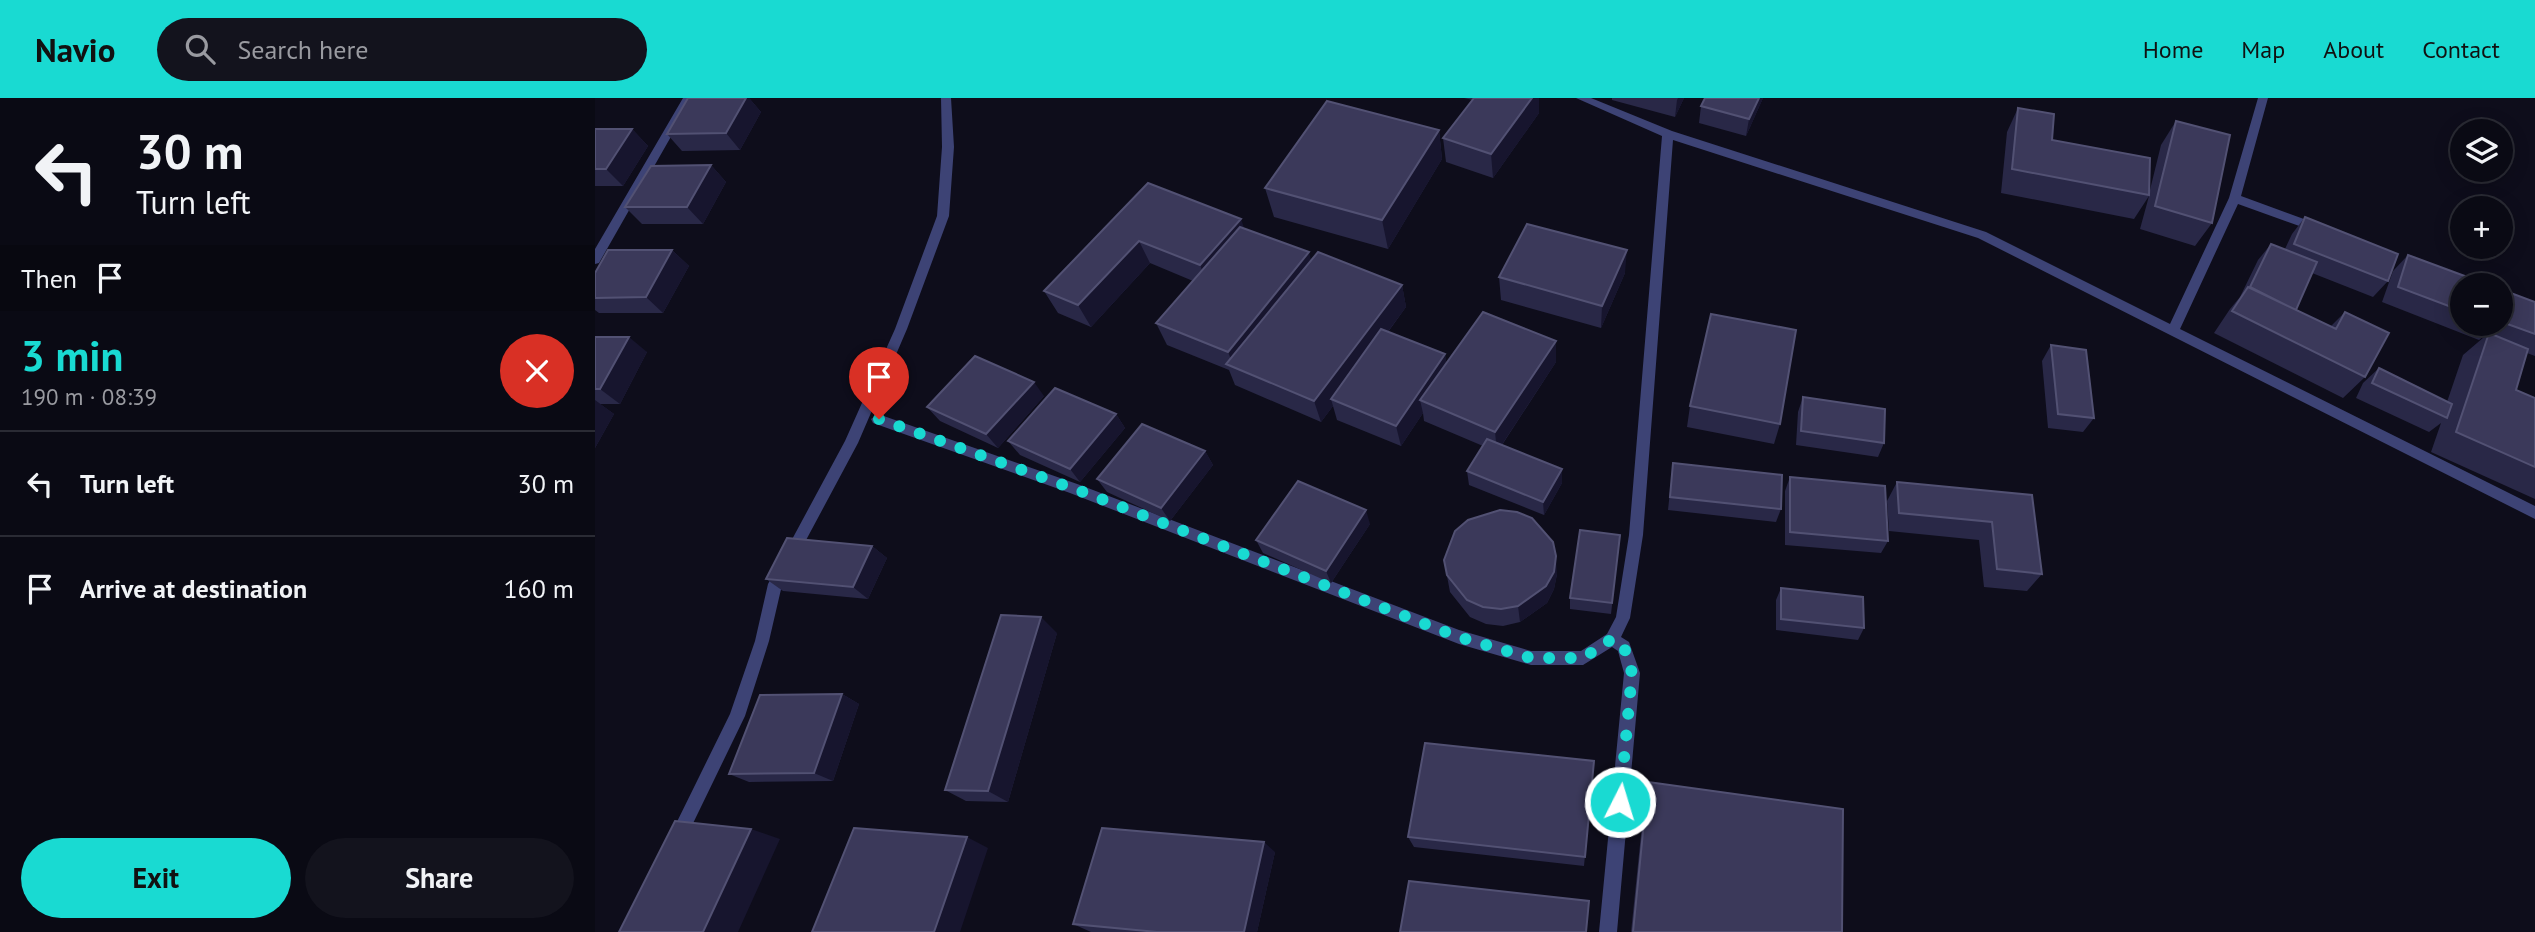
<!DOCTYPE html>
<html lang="en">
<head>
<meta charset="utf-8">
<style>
	body { margin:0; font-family:"PT Sans",sans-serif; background:#13131d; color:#f1f3f6; height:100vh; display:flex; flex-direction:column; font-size:26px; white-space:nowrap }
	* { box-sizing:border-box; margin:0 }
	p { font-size:23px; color:#999aa0 }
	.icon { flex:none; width:38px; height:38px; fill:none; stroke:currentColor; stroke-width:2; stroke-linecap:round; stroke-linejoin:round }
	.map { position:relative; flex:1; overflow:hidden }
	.sheet { display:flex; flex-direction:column; background:#0a0a14; width:595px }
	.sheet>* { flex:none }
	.banner { background:#0a0a14; color:#f1f3f6; overflow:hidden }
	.controls { position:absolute; left:1855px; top:21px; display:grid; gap:14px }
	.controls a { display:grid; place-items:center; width:63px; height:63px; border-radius:50%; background:#0a0a14; box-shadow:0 4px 18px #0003,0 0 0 2px #2a2b34; font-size:35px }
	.pin { position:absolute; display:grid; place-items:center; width:60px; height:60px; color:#fff; margin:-72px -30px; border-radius:50% 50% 50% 0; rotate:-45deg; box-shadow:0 0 7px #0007 }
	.pin .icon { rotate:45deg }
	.me { position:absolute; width:77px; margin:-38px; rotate:5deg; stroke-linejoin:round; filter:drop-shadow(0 0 5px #0008) }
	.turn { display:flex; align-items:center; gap:24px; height:147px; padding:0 21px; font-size:32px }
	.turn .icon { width:91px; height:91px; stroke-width:2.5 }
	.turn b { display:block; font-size:49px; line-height:60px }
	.then { display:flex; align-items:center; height:66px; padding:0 21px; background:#0003; gap:14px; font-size:26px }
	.round { display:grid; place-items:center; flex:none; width:74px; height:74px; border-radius:37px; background:#13131d }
	.headline { display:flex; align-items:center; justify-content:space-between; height:119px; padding:0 21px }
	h1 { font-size:42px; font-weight:600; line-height:52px; color:#19dad2 }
	.action { display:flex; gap:14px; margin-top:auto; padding:14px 21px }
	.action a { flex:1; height:80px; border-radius:42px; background:#19dad2; color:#111; font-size:28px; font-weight:600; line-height:80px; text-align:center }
	.action a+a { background:#13131d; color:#f1f3f6 }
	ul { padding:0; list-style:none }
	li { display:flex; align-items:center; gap:21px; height:105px; padding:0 21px; border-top:2px solid #2a2b34 }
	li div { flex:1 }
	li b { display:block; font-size:26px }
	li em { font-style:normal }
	header { display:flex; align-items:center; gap:42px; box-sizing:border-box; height:98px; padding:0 35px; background:#19dad2; color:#111 }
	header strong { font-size:33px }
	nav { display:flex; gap:38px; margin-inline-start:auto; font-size:24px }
	.search { width:490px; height:63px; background:#13131d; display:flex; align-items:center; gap:18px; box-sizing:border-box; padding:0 24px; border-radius:38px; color:#999aa0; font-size:26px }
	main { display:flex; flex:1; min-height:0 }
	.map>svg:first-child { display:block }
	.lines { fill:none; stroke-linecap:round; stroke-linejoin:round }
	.minor { fill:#3d4375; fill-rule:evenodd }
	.wall { fill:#292847 }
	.shaded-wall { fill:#17152e }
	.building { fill:#3b395a; stroke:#525173; stroke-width:2 }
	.route { stroke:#19dad2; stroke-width:12; stroke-dasharray:0 21.6 }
</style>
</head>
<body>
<header>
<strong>Navio</strong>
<div class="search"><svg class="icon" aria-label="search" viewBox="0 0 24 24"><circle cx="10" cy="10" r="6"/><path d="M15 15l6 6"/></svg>Search here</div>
<nav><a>Home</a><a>Map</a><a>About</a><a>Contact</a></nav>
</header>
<main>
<section class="sheet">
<div class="banner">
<div class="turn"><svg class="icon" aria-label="left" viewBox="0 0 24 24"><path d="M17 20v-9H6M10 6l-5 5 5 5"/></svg><div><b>30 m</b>Turn left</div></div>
<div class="then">Then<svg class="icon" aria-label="arrive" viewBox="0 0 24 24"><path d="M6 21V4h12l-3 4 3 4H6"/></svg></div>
</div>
<div class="headline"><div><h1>3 min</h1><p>190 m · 08:39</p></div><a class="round" style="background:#d93025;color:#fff"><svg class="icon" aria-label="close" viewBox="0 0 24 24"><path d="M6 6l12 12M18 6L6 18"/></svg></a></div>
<ul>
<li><svg class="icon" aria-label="left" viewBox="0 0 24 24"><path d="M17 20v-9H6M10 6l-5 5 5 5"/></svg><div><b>Turn left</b></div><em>30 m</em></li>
<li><svg class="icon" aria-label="arrive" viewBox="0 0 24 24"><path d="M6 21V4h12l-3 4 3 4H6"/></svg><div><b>Arrive at destination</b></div><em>160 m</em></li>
</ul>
<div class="action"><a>Exit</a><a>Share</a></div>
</section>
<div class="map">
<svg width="1940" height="834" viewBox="0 0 1940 834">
	<rect width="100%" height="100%" fill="#0e0d1b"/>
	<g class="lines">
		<path class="minor" d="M88 0H98L4 165 0 166V151Z
			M346 0H356L359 49 354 118 312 231 263 345 187 487 174 543 150 618 88 746 82 748 76 746 74 740 135 616 160 543 173 486 250 343 300 231 342 118 347 49Z
			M981 0H996L1077 33 1391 134 1575 226 1634 100 1663 0H1673L1646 98 1728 128 1730 131 1724 135 1643 106 1585 231 1940 408V421L1383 140 1078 42 1048 437 1035 520 1026 539 1034 544 1045 575 1022 834H1004L1029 575 1023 553 1017 549 988 567H936L864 546 475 395 278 325 276 321 283 316 485 387 864 532 936 553H986L1012 536 1021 519 1034 437 1067 38Z"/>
	</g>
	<path class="wall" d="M93 0H154L166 14 145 52 87 53 72 36Z
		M869 0H944V15L898 80 851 64 848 40 878 2Z
		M1017 0H1089L1080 19 1017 2Z
		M1110 0H1168L1151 38 1104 25 1106 8Z
		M1423 10 1457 42 1554 96 1566 47 1581 23 1617 125 1600 148 1545 131 1554 98 1539 121 1406 95 1412 34Z
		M0 31H37L53 48 28 88H0Z
		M844 32 847 61 793 151 679 119 670 90Z
		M116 67 131 84 108 126H47L30 109Z
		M553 85 716 162 807 187 811 209 793 234 850 256 851 266 961 264 907 347 967 371V385L949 417 874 387 872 373 888 348 829 323 828 315 806 348 742 322 738 308 726 324 640 287 634 272 572 247 561 225 598 183 555 165 496 229 463 215 449 193Z
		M1710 119 1793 183 1778 199 1717 175 1701 212 1736 228 1750 214 1770 279 1748 300 1619 235 1635 211 1645 199 1663 162 1676 146 1690 151 1697 136Z
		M77 152 94 168 68 215H4L0 212V175Z
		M1813 157 1867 187V226H1906V192L1909 198 1913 194 1940 204V258L1932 255 1921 292 1940 300V401L1836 354 1846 325 1834 334 1761 300 1768 285 1784 270 1852 304 1868 257 1889 239 1890 237 1884 242 1787 204 1798 173Z
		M1030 175 1006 230 906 202 904 179Z
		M0 239 52 254 25 306H5L19 316 0 350Z
		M1456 247 1499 320 1488 334 1453 330 1447 263Z
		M449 298 403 350 345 323 332 309Z
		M1208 299 1289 345 1283 359 1201 347 1203 314Z
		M1095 308 1185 326 1179 346 1092 329Z
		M521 316 530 330 485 384 425 357 413 343Z
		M610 353 618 367 575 423 512 394 502 381Z
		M1078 365 1186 411 1181 424 1073 412Z
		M1195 379 1293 443 1286 455 1190 447V393Z
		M1302 384 1437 397 1447 476 1432 493 1389 489 1384 442 1294 433 1292 403Z
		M775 426 736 485 668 455 661 442Z
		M1025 437 1016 516 975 511V500Z
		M277 448 292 460 273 501 188 493 171 481Z
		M849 462 962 476 959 491 952 505 925 524 908 528 891 526 875 519 855 494Z
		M1186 490 1269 530 1263 542 1181 532V502Z
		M462 535 413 704 371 703 350 692Z
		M247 596 264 606 238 683 154 684 134 676Z
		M999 663 989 768 819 749 813 739Z
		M1053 684 1247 834H1036L1050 698Z
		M680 754 662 834H496L478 826Z"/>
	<path class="shaded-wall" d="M151 0H154L166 14 145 52 131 35Z
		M937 0H944V15L898 80 896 56Z
		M1083 0H1089L1080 19 1082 2Z
		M1164 0H1168L1151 38 1154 21Z
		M37 31 53 48 28 88 11 71Z
		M844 32 847 61 793 151 787 122Z
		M116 67 131 84 108 126 92 109Z
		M646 121 654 144 614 189 605 167Z
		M544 143 555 165 496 229 483 207Z
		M77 152 94 168 68 215 51 199Z
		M1032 152 1030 175 1006 230 1007 208Z
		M714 154 720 177 639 269 633 254Z
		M807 187 811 209 741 304 736 301 738 308 726 324 719 303Z
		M34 239 52 254 25 306 5 291Z
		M961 243V264L902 354 900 334Z
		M850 256 853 277 825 302 828 315 806 348 801 328Z
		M439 284 449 298 403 350 391 336Z
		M0 302 19 316 0 350Z
		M521 316 530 330 485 384 475 371Z
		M610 353 618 367 575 423 566 410Z
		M967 371V385L949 417 948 404Z
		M771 412 775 426 736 485 731 473Z
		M277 448 292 460 273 501 258 489Z
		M961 458 962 476 959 491 952 505 925 524 923 508Z
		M446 519 462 535 413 704 393 693Z
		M247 596 264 606 238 683 219 675Z
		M156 731 185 741 143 834H108Z
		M372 739 393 750 365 834H339Z
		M669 744 680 754 662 834H649Z"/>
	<path class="building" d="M93 0H151L131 35 72 36Z
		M879 0H937L896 56 848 40Z
		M1110 0H1164L1154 21 1106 8Z
		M732 3 844 32 787 122 670 90Z
		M1423 10 1459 16 1457 42 1555 60 1554 97 1417 71Z
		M1581 23 1635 37 1617 125 1560 108Z
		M0 31H37L11 71H0Z
		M116 67 92 109H30L56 68Z
		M553 85 646 121 605 167 544 143 483 207 449 193Z
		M1710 119 1803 156 1793 183 1699 146Z
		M932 126 1032 152 1007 208 904 179Z
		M645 129 714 154 633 254 561 225Z
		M1676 146 1722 164 1701 212 1655 189Z
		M13 152H77L51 199 0 200V175Z
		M723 154 807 187 719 303 631 266Z
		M1813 157 1894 187H1867V213L1803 189Z
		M1653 189 1741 231 1750 214 1794 235 1770 279 1637 213Z
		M1906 192 1910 193 1906 211Z
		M1913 194 1940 204V236L1907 224Z
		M888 214 961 243 900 334 825 302Z
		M1116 216 1201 232 1185 326 1095 308Z
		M786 231 850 256 801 328 736 301Z
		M1894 235 1933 251 1921 292 1940 300V369L1861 334Z
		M0 239H34L5 291H0Z
		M1456 247 1491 252 1499 320 1463 316Z
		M380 258 439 284 391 336 332 309Z
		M1784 270 1857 306 1852 320 1777 285Z
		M460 290 521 316 475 371 413 343Z
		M1208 299 1290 311 1289 345 1206 333Z
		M547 326 610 353 566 410 502 381Z
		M892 341 967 371 948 404 872 373Z
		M1078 365 1187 377 1186 411 1075 399Z
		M1195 379 1290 388 1293 443 1195 434Z
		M703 383 771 412 731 473 661 442Z
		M1302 384 1437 397 1447 476 1402 471 1397 424 1304 415Z
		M905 412 922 414 937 420 958 444 961 458 959 474 951 488 923 508 906 511 888 509 872 502 852 477 849 462 860 433 873 422Z
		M985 432 1025 437 1017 505 975 500Z
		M192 440 277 448 258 489 171 481Z
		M1186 490 1268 499 1269 530 1186 521Z
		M406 517 446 519 393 693 350 692Z
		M247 596 219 675 134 676 165 597Z
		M830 645 999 663 990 759 813 739Z
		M1053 684 1248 711 1247 834H1038Z
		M80 723 156 731 108 834H24Z
		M259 730 372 739 339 834H217Z
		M507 730 669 744 649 834H562L478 826Z
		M814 783 994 803 991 834H805Z"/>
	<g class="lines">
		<path class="route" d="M284 321 480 391 864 539 936 560H988L1017 541 1029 549 1037 575 1025 704"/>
	</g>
</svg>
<div class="controls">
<a><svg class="icon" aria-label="layers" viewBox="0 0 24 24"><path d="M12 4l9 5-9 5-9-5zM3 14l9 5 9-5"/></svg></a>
<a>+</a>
<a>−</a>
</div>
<div class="pin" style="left:284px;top:321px;background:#d93025"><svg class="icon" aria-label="arrive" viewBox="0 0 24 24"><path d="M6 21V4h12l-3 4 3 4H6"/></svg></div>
<svg class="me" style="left:1025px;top:704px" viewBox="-20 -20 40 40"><circle r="17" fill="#19dad2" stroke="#fff" stroke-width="3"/><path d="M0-11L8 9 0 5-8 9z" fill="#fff"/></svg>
</div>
</main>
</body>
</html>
